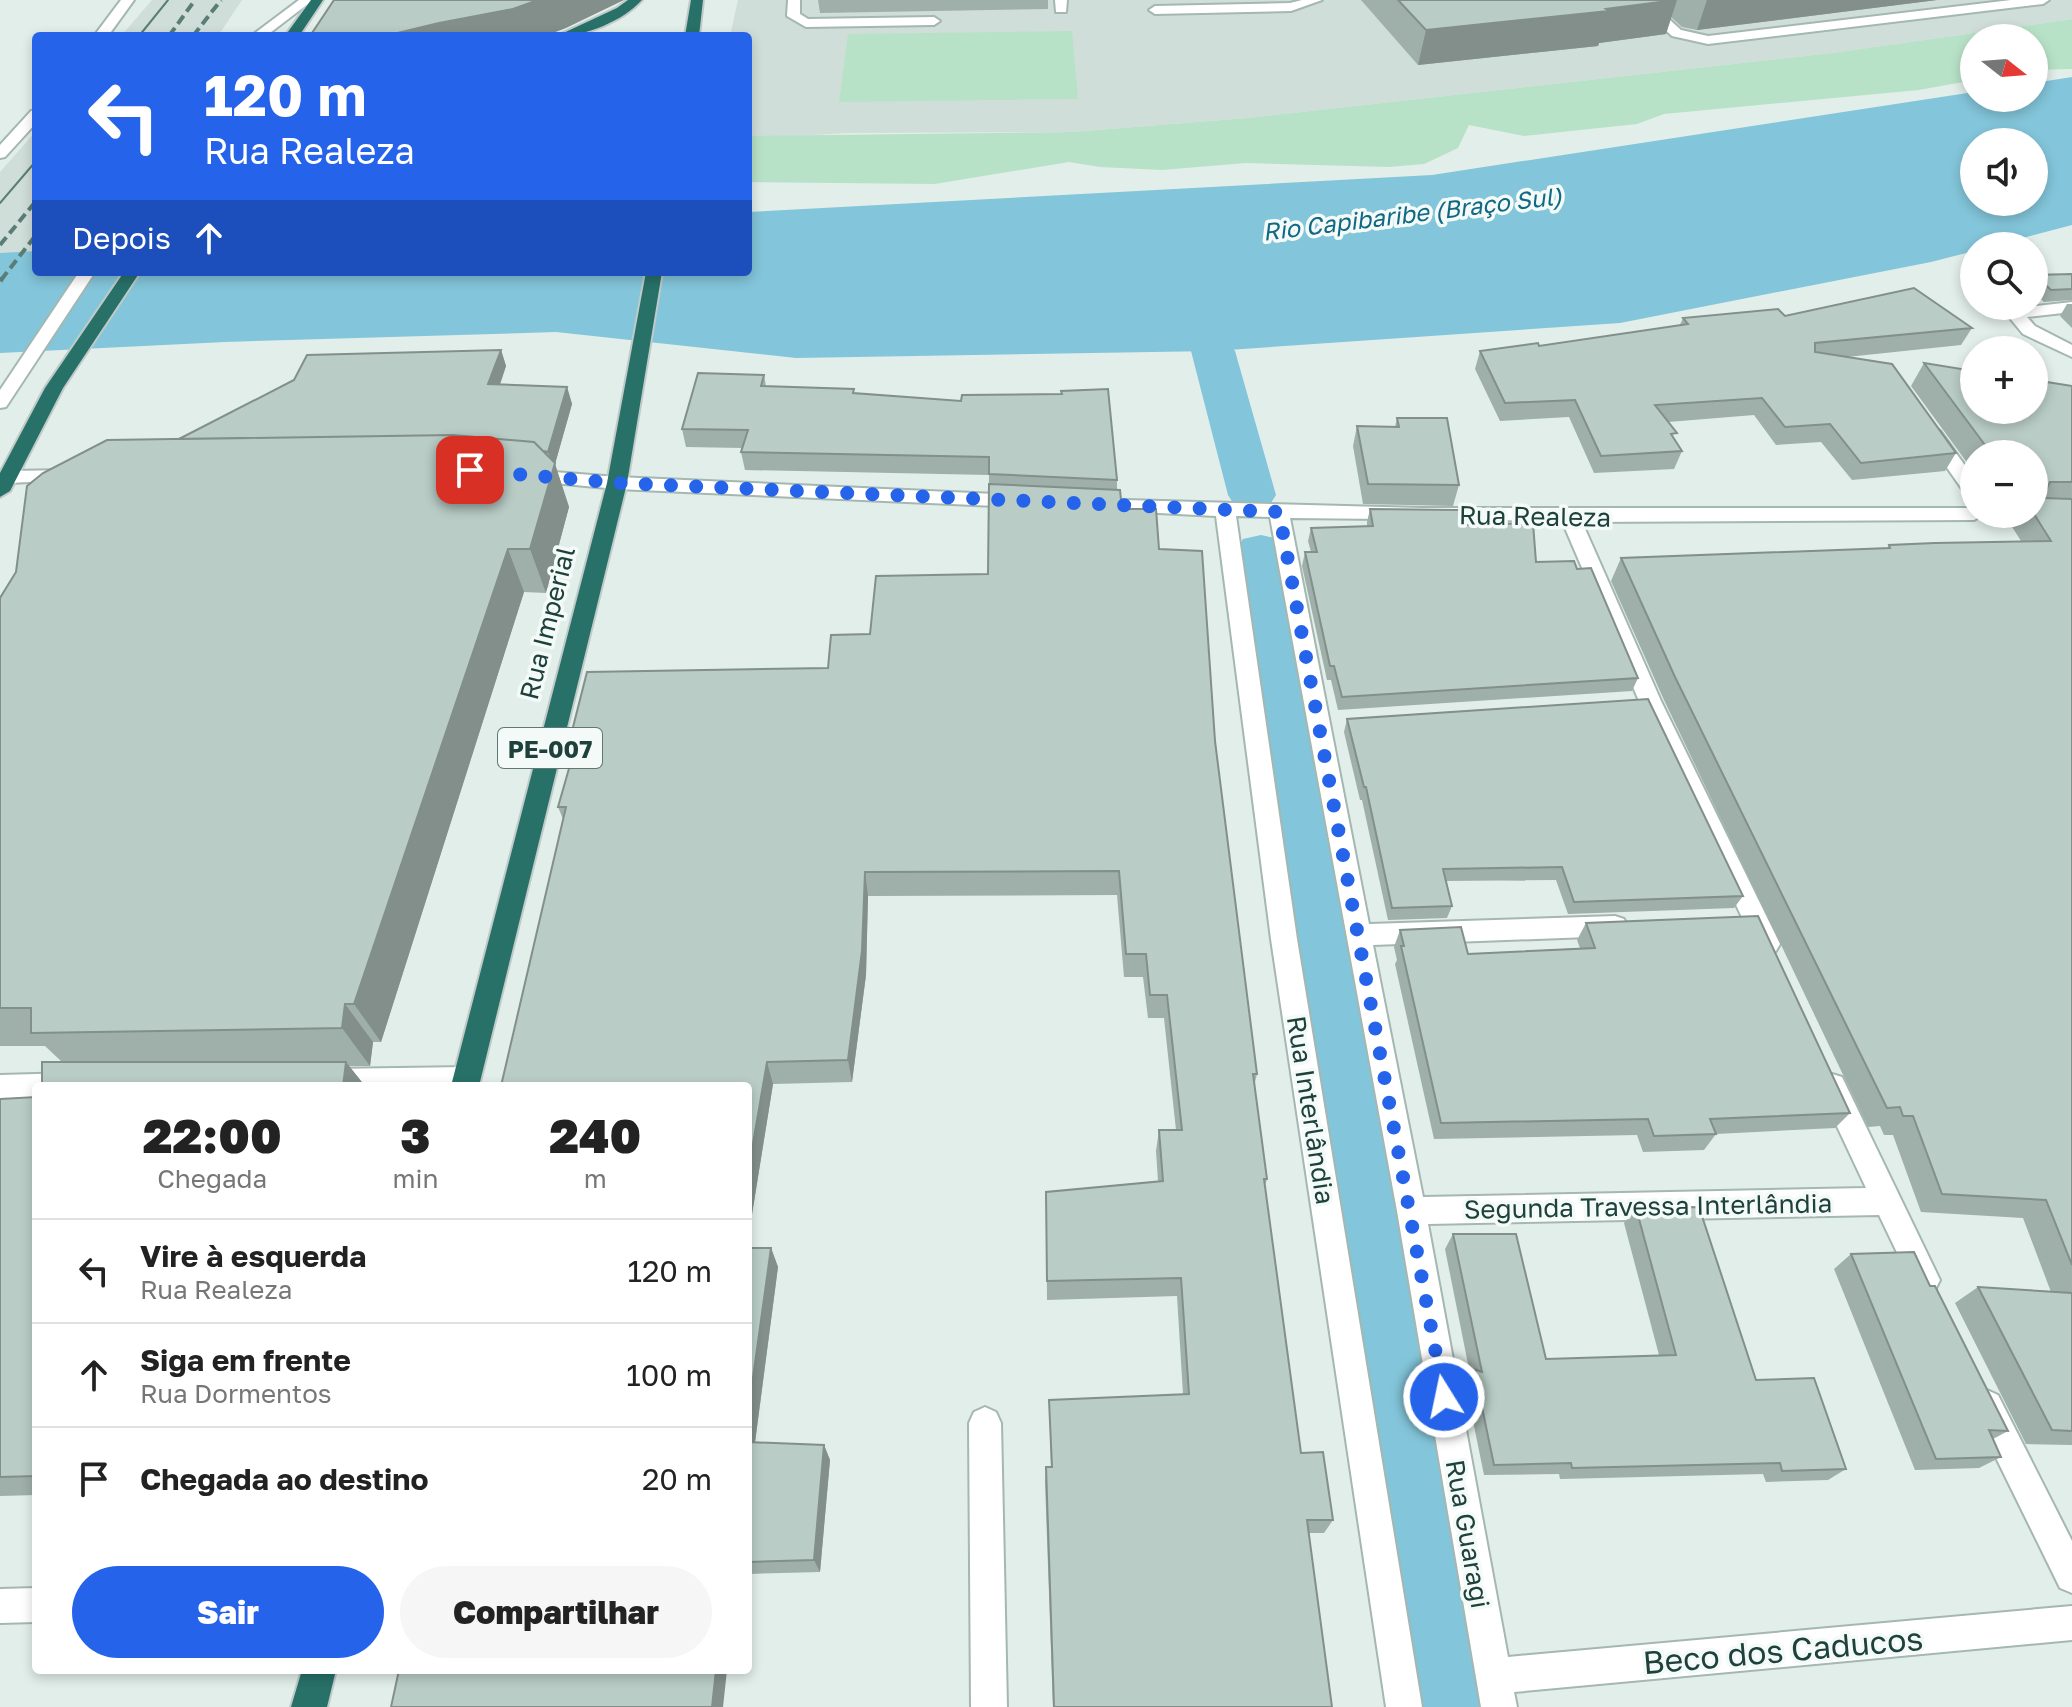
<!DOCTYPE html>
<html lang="pt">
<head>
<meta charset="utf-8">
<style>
	body { margin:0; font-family:"Golos Text",sans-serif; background:#f6f6f6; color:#222; height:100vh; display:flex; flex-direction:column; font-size:30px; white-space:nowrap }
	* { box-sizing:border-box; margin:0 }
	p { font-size:26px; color:#767676 }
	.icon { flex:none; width:44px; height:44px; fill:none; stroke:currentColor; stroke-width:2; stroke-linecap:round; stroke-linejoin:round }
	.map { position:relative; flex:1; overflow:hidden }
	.details { position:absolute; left:32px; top:1082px; width:720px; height:592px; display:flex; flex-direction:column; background:#fff; border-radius:8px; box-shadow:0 4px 12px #0003 }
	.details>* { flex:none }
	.banner { position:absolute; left:32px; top:32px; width:720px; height:244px; border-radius:8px; box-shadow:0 4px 12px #0003; background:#2563eb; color:#fff; overflow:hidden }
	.needle { width:52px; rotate:107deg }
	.fabs { position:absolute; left:1960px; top:24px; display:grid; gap:16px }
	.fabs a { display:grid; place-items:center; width:88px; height:88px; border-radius:50%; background:#fff; box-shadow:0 4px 12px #0003; font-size:40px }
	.pin { position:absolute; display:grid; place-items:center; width:68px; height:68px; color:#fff; margin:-34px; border-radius:16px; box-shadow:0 4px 12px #0006 }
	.me { position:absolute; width:88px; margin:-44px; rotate:350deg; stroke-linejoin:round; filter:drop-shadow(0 0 6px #0008) }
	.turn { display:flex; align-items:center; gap:28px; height:168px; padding:0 40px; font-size:36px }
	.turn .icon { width:104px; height:104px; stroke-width:2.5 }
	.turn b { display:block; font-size:56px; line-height:68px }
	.then { display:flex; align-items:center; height:76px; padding:0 40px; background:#0003; gap:16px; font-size:30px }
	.eta { display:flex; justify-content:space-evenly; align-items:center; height:136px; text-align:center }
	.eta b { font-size:48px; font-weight:800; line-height:56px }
	.button { display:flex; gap:16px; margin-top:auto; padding:16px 40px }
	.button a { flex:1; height:92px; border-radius:48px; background:#2563eb; color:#fff; font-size:32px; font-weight:800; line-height:92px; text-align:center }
	.button a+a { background:#f6f6f6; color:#222 }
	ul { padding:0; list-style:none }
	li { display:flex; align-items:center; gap:24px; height:104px; padding:0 40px; border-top:2px solid #e0e0e0 }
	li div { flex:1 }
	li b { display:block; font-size:30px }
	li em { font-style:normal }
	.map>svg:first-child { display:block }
	.built { fill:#d0ded9 }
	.green { fill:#b8e2c7 }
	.water { fill:#83c5da; fill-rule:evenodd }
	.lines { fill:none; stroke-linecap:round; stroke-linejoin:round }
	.canal { fill:#83c5da; fill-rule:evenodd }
	.minor-casing { stroke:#a4b7b1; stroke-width:4 }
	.highway-casing { stroke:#c0cac8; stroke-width:4 }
	.minor { fill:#fff; fill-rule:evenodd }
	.highway { fill:#277168; fill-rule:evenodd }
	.tram { stroke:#5a7d76; stroke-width:2 }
	.rail-far1 { stroke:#5a7d76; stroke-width:4; stroke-dasharray:10 5; stroke-linecap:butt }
	.rail { stroke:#5a7d76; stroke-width:5; stroke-dasharray:12 6; stroke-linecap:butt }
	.wall { fill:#9fafaa }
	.shaded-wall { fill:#828f8b }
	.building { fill:#b9ccc6; stroke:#828f8b; stroke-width:2 }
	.route { stroke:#2563eb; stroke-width:14; stroke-dasharray:0 25.2 }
	.labels { text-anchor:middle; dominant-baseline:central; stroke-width:7; stroke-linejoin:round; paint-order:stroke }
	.far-water-label { font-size:24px; font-style:italic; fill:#116885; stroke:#f3faf7 }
	.shield { fill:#f3faf7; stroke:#5f7873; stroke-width:2 }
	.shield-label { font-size:24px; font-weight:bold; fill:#1f413b }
	.street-label { font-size:26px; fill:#1f413b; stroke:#f3faf7 }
	.near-street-label { font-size:32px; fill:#1f413b; stroke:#f3faf7 }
</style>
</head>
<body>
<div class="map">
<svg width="2072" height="1707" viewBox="0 0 2072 1707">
	<rect width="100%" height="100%" fill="#e2eee9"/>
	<path class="built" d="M152 0H242L218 36H121Z
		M738 0H2072V19L1832 53 1247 118 1072 132 848 133 779 137 748 136V36H730Z
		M36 131V272L0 343V172Z"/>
	<path class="green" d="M2072 19V69L2034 70V38H1974V80L1919 90 1664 114 1637 124 1524 136 1469 125 1458 148 1424 164 1389 167 1246 163 1162 170 1100 167 1069 162 935 184 748 182V136L1072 132 1247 118 1832 53Z
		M1072 31 1078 99 839 102 848 34Z"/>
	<path class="water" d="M2072 77V225L1992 246H1974V251L1931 262 1620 323 1213 351 796 358 556 332 225 342 0 353V253L36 251V272H748V212L1432 175 1974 92V98H2034V83ZM1974 142H2034V202H1974Z"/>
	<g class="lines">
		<path class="canal" d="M1213 338 1228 342 1235 351 1276 495 1269 506 1252 510 1235 506 1228 495 1191 351 1198 342Z
			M1261 535 1279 539 1286 551 1505 1707H1417L1236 551 1243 539Z"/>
		<defs>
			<path id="minor" d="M121 0H134L108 36H94Z
				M299 0H313L266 36H251Z
				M788 0H800V14L808 19 934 17 940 21 934 25 806 27 787 16Z
				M1055 0H1067L1066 12H1056Z
				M1302 0H1322L1291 11 1155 14 1149 10 1155 6 1290 3Z
				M1634 0H1648L1681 30 1708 36 2011 0H2049L2043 4 1708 44 1672 36Z
				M36 110V123L5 157 0 158V145L31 111Z
				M79 272H95L6 407 0 408V390Z
				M2072 302V312L2027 317 2035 326 2072 345V357L2023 334 2009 317 2014 309 2020 308Z
				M1933 429 1940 431 1974 478V498L1967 496 1924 435Z
				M69 470 78 476 76 480 8 483 0 479 1 473 8 471Z
				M529 470 617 477 1020 495 1030 501 1020 507 617 489 522 480 520 476Z
				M1089 499 1421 508H1974V514H1984L1974 520 1582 522 1661 701 1780 944 1776 951 1767 954 1758 951 1639 701 1562 521 1290 518 1369 924 1615 916 1624 919 1627 926 1624 933 1615 936 1373 945 1423 1197 1866 1188 1818 1086 1822 1077 1832 1074 1842 1077 1940 1280 1935 1290 1925 1294 1915 1290 1879 1215 1428 1224 1508 1657 2072 1606V1640L1514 1692 1517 1707H1481L1397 1211 1270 517 1236 516 1297 939 1422 1707H1386L1271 939 1216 516 1082 509 1079 505Z
				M467 1067 477 1071 480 1079 477 1086H318L315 1081 319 1073 329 1069Z
				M72 1073 82 1076 85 1086H36V1098L0 1099V1075Z
				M1987 1390 1998 1395 2072 1541V1593L2060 1588 1976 1417 1971 1406 1976 1395Z
				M985 1407 996 1412 1001 1423 1007 1707H971L969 1423 974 1412Z
				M36 1588V1622L0 1623V1589Z"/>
			<path id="highway" d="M311 0H323L299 36H285Z
				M628 0H642C623 21 586 36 557 36L617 8Z
				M691 0H703L699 36H685Z
				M124 272H140L63 388 10 491 0 497V473L45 388Z
				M646 272H662L627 483 479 1086H451L607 483Z
				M302 1670H336L327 1707H291Z"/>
		</defs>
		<use href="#minor" class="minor-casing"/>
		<use href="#highway" class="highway-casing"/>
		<use href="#minor" class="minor"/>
		<use href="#highway" class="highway"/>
		<path class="tram" d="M139 36 168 0
			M0 203 36 161"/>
		<path class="rail-far1" d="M169 36 195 0
			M193 36 221 0
			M0 245 36 201
			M1 280 36 235"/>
		<path class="rail" d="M0 281 2 278"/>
	</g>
	<path class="wall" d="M818 0H1048V9L820 13Z
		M1361 0H1937L1697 30 1682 27 1671 17 1666 34 1599 43 1598 46 1418 65Z
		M2072 274V300L2044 302 2034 293 2035 275Z
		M2067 304H2072V328L2060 316Z
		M1785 316 1972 328 1961 345 1847 357 1956 453 1945 471 1852 480 1821 442 1776 445 1754 415 1668 422 1674 439 1682 451 1674 469 1594 473 1569 417 1500 421 1475 369 1480 351 1539 346 1680 325 1683 318Z
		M501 350 506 366 500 385 567 387 572 404 555 464 569 507 546 593 524 592 381 1042H373L370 1066H349L365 1086 62 1062 45 1046H0V598L179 439Z
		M1924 363 2072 386V1445L2026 1444 1955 1303 1978 1287 2051 1292 2023 1218 1921 1212 1893 1135H1884L1880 1126 1868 1127 1664 700 1611 581 1621 558 1887 548 1889 545 2021 541 2004 514H2034V454H1974V468H1971L1911 386Z
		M764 375 766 386 855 393 1117 480V489L1122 509 1159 549 1215 741 1257 1074 1254 1086 1267 1179 1265 1185 1301 1453 1333 1520 1324 1533H1308L1332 1707H1053L1045 1482 1046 1467H1051L1049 1400 1183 1394 1177 1296 1047 1300 1046 1192 1158 1181 1156 1151 1159 1130H1176L1164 1018H1148L1143 977H1124L1117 895 868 896 866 975 852 1082 773 1084 748 1239V1086L563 819 558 807 573 754 569 743 828 668 870 634 988 574 989 475 745 470 741 452 743 448 686 447 682 429Z
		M1397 418 1459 485 1453 506 1363 504 1353 446 1357 426 1395 427Z
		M1370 509 1463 525 1536 562 1577 569 1638 678 1632 691 1338 710 1331 680H1327L1302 566 1305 552H1311L1308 541 1311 528 1367 526V522Z
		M1347 719 1743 896 1734 908 1568 914 1556 880 1446 881 1452 906 1447 918 1388 920 1362 800H1360L1344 732Z
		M1586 923 1850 1113 1835 1128 1716 1134 1704 1150 1643 1152 1637 1135 1434 1139 1395 964 1397 960 1394 947 1400 930 1468 954 1580 948 1577 940Z
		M36 1097V1495L0 1496V1099Z
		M1636 1208 1756 1380 1846 1469 1828 1480 1766 1482 1763 1474 1560 1479 1559 1474 1484 1475 1465 1382 1470 1374 1445 1249 1453 1234 1546 1359 1659 1355 1624 1223Z
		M748 1248H771L778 1267 755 1443 824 1445 830 1460 820 1572 748 1574Z
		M1851 1254 1930 1286 2008 1431 1993 1439 2001 1457 1979 1468 1915 1470 1834 1269Z"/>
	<path class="shaded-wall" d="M538 0H624L566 28 545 36H385Z
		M1677 0 1666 34 1599 43 1598 46 1418 65 1426 30Z
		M1707 0H1937L1697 30Z
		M501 350 506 366 494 401 488 384Z
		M567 387 572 404 555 464 569 507 546 593 530 549 553 467 548 452Z
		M2047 488 2034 507 2037 490Z
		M508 549 524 592 381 1042 354 1004Z
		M865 872 868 896 866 975 852 1082 848 1060Z
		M345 1004 373 1042 370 1066 342 1028Z
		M346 1062 365 1086H343Z
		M767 1062 773 1084 748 1239V1173Z
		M771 1248 778 1267 753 1457 748 1449V1414Z
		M824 1445 830 1460 820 1572 814 1560Z
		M716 1670H727L723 1707H712Z"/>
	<path class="building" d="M334 0H538L513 9 439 23 385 36H310Z
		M1398 0H1676L1606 9 1609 11 1426 30Z
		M2072 274V289L2051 290 2035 275Z
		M1914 288 1972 328 1815 343V352L1892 364 1956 453 1861 463 1830 424 1785 427 1762 398 1655 405 1677 433 1671 434 1682 451 1601 456 1575 400 1505 403 1480 351 1538 343 1539 346 1688 324 1683 318 1778 309 1785 316Z
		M501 350 488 384 567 387 548 452 543 451 534 442 453 435 179 439 294 380 307 355Z
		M1924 363 1974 371V410H2034V380L2072 386V482H2050L2047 488 2037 490 2043 498 2072 499V1265L2046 1200 1942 1194 1913 1116H1903L1900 1107 1887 1108 1675 677 1621 558 1890 548 1889 545 1935 543 2051 541 2034 514V454H1997L1991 444 1985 445Z
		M698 373 764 375 761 386 854 389 853 393 961 401 962 395 1062 394 1061 391 1108 389 1117 480 989 474V457L741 452 748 430 682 429Z
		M1397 418H1447L1459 485 1368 484 1357 426 1399 427Z
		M453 435 534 442 555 463 530 549H508L354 1004H345L342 1028 31 1033V1008H0V598L16 572 27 486 43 473 107 440Z
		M989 484 1120 490 1122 509H1156L1159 549 1202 551 1215 741 1257 1074H1253L1267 1179H1264L1301 1453 1323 1452 1333 1520H1307L1332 1707H1054L1046 1467H1052L1049 1400 1189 1394 1181 1278 1047 1281 1046 1192 1163 1181 1159 1130H1182L1167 995H1150L1146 954H1126L1119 871 865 872 862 951 848 1060 767 1062 748 1173V1086H501L566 807H558L576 744 569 743 587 672 828 668 831 635 870 634 876 576 988 574Z
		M1370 509 1460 510 1463 525 1533 523 1536 562 1574 561 1577 569 1591 568 1638 678 1342 697 1334 666H1330L1305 552H1317L1311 528 1373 526Z
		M1648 699 1743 896 1574 902 1562 867 1443 869 1452 906 1392 908 1366 787H1364L1347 719Z
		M1758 916 1850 1113 1710 1119 1716 1134 1654 1136 1648 1119 1441 1123 1401 946H1404L1400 930 1461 927 1468 954 1595 948 1586 923Z
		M42 1062H346L343 1086H42Z
		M36 1097V1476L0 1477V1099Z
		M1699 1207 1756 1380 1814 1378 1846 1469 1782 1471 1780 1463 1572 1468 1571 1463 1494 1465 1474 1369 1482 1372 1453 1234H1516L1546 1359 1676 1355 1636 1208Z
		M748 1248H771L748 1414Z
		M1914 1252 1930 1286H1935L2008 1431 1989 1430 2001 1457 1936 1459 1851 1254Z
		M1978 1287 2072 1293V1431L2052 1430Z
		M748 1442 824 1445 814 1560 748 1562Z
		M399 1670H716L712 1707H391Z"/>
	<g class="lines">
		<path class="route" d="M470 470 617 483 1279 512 1444 1397"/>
	</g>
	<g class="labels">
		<g class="far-water-label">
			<text transform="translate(1412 213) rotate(-7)">Rio Capibaribe (Braço Sul)</text>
		</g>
		<rect class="shield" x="498" y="728" width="104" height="40" rx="6"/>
		<g class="shield-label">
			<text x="550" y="748">PE-007</text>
		</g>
		<g class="street-label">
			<text transform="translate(1535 516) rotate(1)">Rua Realeza</text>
			<text transform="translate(547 623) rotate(-76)">Rua Imperial</text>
			<text transform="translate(1311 1110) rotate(81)">Rua Interlândia</text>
			<text transform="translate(1648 1206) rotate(-1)">Segunda Travessa Interlândia</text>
			<text transform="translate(1468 1534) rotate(80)">Rua Guaragi</text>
		</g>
		<g class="near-street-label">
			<text transform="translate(1783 1650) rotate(-5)">Beco dos Caducos</text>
		</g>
	</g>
</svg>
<div class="fabs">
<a><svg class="needle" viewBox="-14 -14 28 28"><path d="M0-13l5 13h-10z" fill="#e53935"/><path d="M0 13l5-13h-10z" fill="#767676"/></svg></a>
<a><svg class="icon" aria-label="sound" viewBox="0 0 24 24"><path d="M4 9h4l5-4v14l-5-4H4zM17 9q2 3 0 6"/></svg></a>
<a><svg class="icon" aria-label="search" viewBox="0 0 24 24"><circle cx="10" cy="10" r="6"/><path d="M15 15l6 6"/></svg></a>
<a>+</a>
<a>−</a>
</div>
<div class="pin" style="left:470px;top:470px;background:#d93025"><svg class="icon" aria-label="arrive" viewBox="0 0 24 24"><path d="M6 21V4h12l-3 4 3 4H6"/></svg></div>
<svg class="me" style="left:1444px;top:1397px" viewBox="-20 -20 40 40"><circle r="17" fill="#2563eb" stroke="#fff" stroke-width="3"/><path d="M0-11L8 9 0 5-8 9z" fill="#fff"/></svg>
<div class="banner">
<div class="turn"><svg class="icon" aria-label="left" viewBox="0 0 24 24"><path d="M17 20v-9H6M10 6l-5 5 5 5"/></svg><div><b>120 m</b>Rua Realeza</div></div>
<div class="then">Depois<svg class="icon" aria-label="ahead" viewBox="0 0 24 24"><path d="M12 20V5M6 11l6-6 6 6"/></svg></div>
</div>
<section class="details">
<div class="eta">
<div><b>22:00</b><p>Chegada</p></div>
<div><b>3</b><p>min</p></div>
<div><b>240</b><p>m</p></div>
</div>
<ul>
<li><svg class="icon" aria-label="left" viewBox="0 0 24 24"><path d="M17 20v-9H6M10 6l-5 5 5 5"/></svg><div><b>Vire à esquerda</b><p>Rua Realeza</p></div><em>120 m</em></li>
<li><svg class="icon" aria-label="ahead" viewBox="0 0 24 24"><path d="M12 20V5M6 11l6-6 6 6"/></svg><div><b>Siga em frente</b><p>Rua Dormentos</p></div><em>100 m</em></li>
<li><svg class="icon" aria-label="arrive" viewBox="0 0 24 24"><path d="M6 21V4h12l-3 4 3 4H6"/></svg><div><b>Chegada ao destino</b></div><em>20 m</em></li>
</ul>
<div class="button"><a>Sair</a><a>Compartilhar</a></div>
</section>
</div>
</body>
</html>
